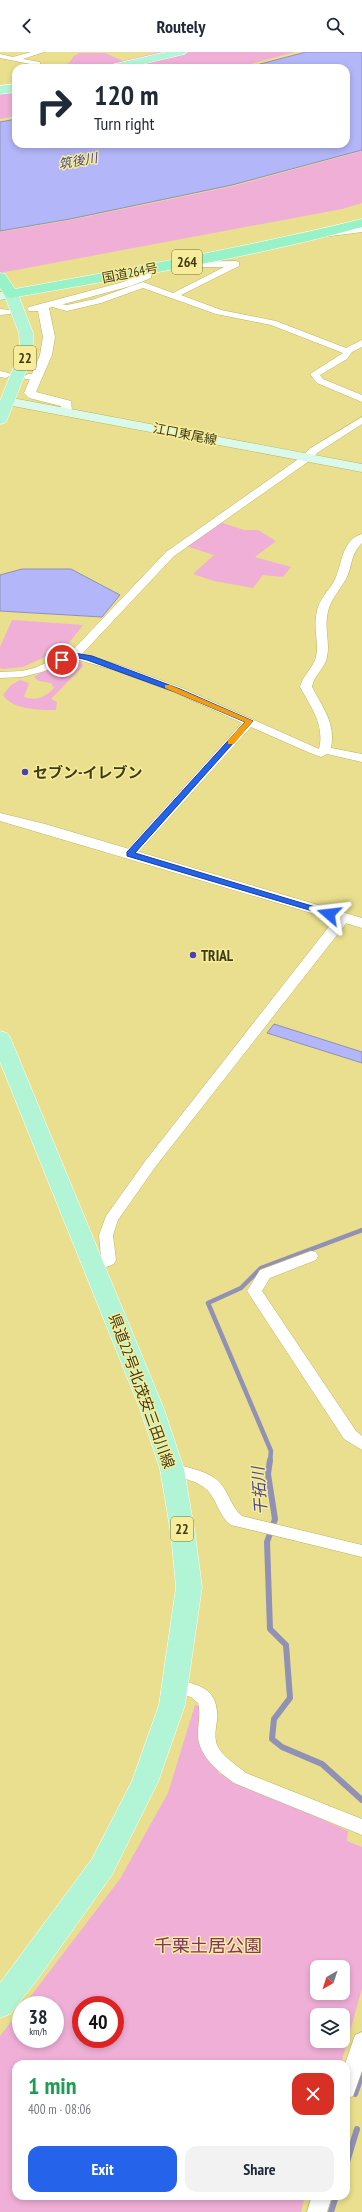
<!DOCTYPE html>
<html lang="en">
<head>
<meta charset="utf-8">
<style>
	body { margin:0; font-family:"PT Sans Narrow","Noto Sans JP",sans-serif; background:#f2f2f3; color:#1f2937; height:100vh; display:flex; flex-direction:column; font-size:15px; white-space:nowrap }
	* { box-sizing:border-box; margin:0 }
	p { font-size:13px; color:#747a83 }
	.icon { flex:none; width:22px; height:22px; fill:none; stroke:currentColor; stroke-width:2; stroke-linecap:round; stroke-linejoin:round }
	.map { position:relative; flex:1; overflow:hidden }
	.side { position:absolute; left:12px; top:2008px; width:338px; height:140px; display:flex; flex-direction:column; background:#fff; border-radius:12px; box-shadow:0 2px 6px #0003 }
	.side>* { flex:none }
	.banner { position:absolute; left:12px; top:12px; width:338px; height:84px; border-radius:12px; box-shadow:0 2px 6px #0003; background:#fff; color:#1f2937; overflow:hidden }
	.needle { width:26px; rotate:219deg }
	.tools { position:absolute; left:310px; top:1908px; display:grid; gap:8px }
	.tools a { display:grid; place-items:center; width:40px; height:40px; border-radius:8px; background:#fff; box-shadow:0 2px 6px #0003; font-size:20px }
	.speed { position:absolute; left:12px; top:1944px; display:flex; gap:8px; font-size:20px; font-weight:700; text-align:center }
	.speed>* { display:grid; place-content:center; width:52px; height:52px; border-radius:50%; background:#fff; box-shadow:0 2px 6px #0003; line-height:1 }
	.speed small { font-size:10px; font-weight:400 }
	.speed .limit { border:6px solid #d22; background:#fff; color:#111 }
	.pin { position:absolute; display:grid; place-items:center; width:34px; height:34px; color:#fff; margin:-17px; border:2px solid #fff; border-radius:50%; box-shadow:0 1px 4px #0007 }
	.me { position:absolute; width:44px; margin:-22px; rotate:287deg; stroke-linejoin:round; filter:drop-shadow(0 0 3px #0008) }
	.turn { display:flex; align-items:center; gap:14px; height:84px; padding:0 16px; font-size:18px }
	.turn .icon { width:52px; height:52px; stroke-width:2.5 }
	.turn b { display:block; font-size:28px; line-height:34px }
	.round { display:grid; place-items:center; flex:none; width:42px; height:42px; border-radius:12px; background:#f2f2f3 }
	.summary { display:flex; align-items:center; justify-content:space-between; height:68px; padding:0 16px }
	h1 { font-size:24px; font-weight:700; line-height:30px; color:#1e9e55 }
	.button { display:flex; gap:8px; margin-top:auto; padding:8px 16px }
	.button a { flex:1; height:46px; border-radius:12px; background:#2563eb; color:#fff; font-size:16px; font-weight:700; line-height:46px; text-align:center }
	.button a+a { background:#f2f2f3; color:#1f2937 }
	header { display:flex; justify-content:space-between; align-items:center; height:52px; padding:0 16px; background:#fff; font-size:18px; font-weight:700 }
	.map>svg:first-child { display:block }
	.green { fill:#f0afd7; fill-rule:evenodd }
	.water { fill:#b3b6f8; stroke:#9091b5 }
	.lines { fill:none; stroke-linecap:round; stroke-linejoin:round }
	.stream-far1 { stroke:#9091b5; stroke-width:4.5 }
	.stream { stroke:#9091b5; stroke-width:6 }
	.minor-casing { stroke:#beb464; stroke-width:1 }
	.tertiary-casing { stroke:#beb464; stroke-width:1 }
	.secondary-casing { stroke:#beb464; stroke-width:1 }
	.primary-casing { stroke:#fff; stroke-width:1 }
	.trunk-casing { stroke:#fff; stroke-width:1 }
	.minor { fill:#fff; fill-rule:evenodd }
	.tertiary { fill:#fff; fill-rule:evenodd }
	.secondary { fill:#d9faea; fill-rule:evenodd }
	.primary { fill:#b2f5d6; fill-rule:evenodd }
	.trunk { fill:#98f2c8; fill-rule:evenodd }
	.route { fill:#2563eb; stroke:#184099 }
	.slow { fill:#f59e0b }
	.poi-dot { fill:#4c3eb5; stroke:#f6ec9a; stroke-width:1.5 }
	.labels { text-anchor:middle; dominant-baseline:central; stroke-width:3; stroke-linejoin:round; paint-order:stroke }
	.far-water-label { font-size:13px; font-style:italic; fill:#4a4794; stroke:#f6ec9a }
	.far-street-label { font-size:13px; fill:#3f3b19; stroke:#f6ec9a }
	.shield { fill:#f6ec9a; stroke:#767040; stroke-width:1 }
	.shield-label { font-size:14px; font-weight:bold; fill:#3f3b19 }
	.poi-label { font-size:15px; font-weight:bold; fill:#3f3b19; stroke:#f6ec9a; text-anchor:start }
	.street-label { font-size:15px; fill:#3f3b19; stroke:#f6ec9a }
	.water-label { font-size:16px; font-style:italic; fill:#4a4794; stroke:#f6ec9a }
	.near-park-label { font-size:18px; fill:#803467; stroke:#f6ec9a }
</style>
</head>
<body>
<header><svg class="icon" aria-label="back" viewBox="0 0 24 24"><path d="M15 5l-7 7 7 7"/></svg>Routely<svg class="icon" aria-label="search" viewBox="0 0 24 24"><circle cx="10" cy="10" r="6"/><path d="M15 15l6 6"/></svg></header>
<div class="map">
<svg width="362" height="2160" viewBox="0 0 362 2160">
	<rect width="100%" height="100%" fill="#e9df8e"/>
	<path class="green" d="M159 0H173C145 6 94 25 68 12L74 4 80 1H105L123 9Z
		M190 0H295L236 16H119Z
		M16 41V64L0 67V42Z
		M362 99V151L342 157 0 221V180L71 168 234 134Z
		M220 470 244 478H258L276 489 255 505 291 515 283 525 263 523 253 536 214 529 193 522 214 503 186 494Z
		M12 568 83 573 65 596 23 615 3 617 0 616V595Z
		M81 610 83 614 51 647 57 650 56 658C39 658 13 658 3 643L11 633 20 628 29 631 24 645C37 649 44 646 54 636L51 631 39 629 34 625C48 615 64 611 81 610Z
		M195 1653 203 1656V1687L219 1721 348 1779 347 1789 362 1795V1936L341 2012H16V2144H305L301 2160H0V1984L21 1957V1987H55V1953H24L120 1827 168 1741ZM317 1915H343V1941H317ZM81 1953H115V1987H81ZM317 1963H343V1989H317Z"/>
	<path class="water" d="M306 0H362V98L232 133 70 167 0 179V70L16 67V92H346V16H245Z
		M22 517H71L120 543 102 565 0 559V523Z
		M274 972 362 1000V1011L267 981Z"/>
	<g class="lines">
		<path class="stream-far1" d="M270 1409 271 1399 208 1251 241 1236 261 1216 362 1178"/>
		<path class="stream" d="M270 1408 268 1422 275 1467 267 1490 270 1577 286 1593 290 1646 274 1667 272 1687 282 1695 322 1712 362 1748
			M355 2042 362 2022
			M346 2113 357 2077
			M331 2160 336 2144"/>
		<defs>
			<path id="minor" d="M31 0H44L23 7 40 10V14L0 6V2L13 5Z
				M362 174V180L323 185 319 182 323 179Z
				M236 209 239 210V214L181 243 221 258 276 269 346 296 362 288V295L352 300 347 307 320 323 323 327 362 343V350L317 331 310 322 343 301 271 273 216 262 143 236 101 251 67 259 45 253 50 250 67 253 95 247 143 230 173 241 224 215H183L180 214V210Z
				M0 319 9 321 11 323 6 326 0 325Z
				M28 322H36L41 325 36 328 25 327 23 325Z
				M362 365V372L317 401 312 407 174 504 82 602 122 614 182 636 319 697C325 673 311 655 300 635 303 623 313 616 316 605 319 592 314 579 316 565 318 545 329 541 336 525 342 510 343 487 362 482V491C350 503 353 513 346 527 338 541 329 548 327 565 325 578 330 592 327 605 325 616 314 623 312 635 323 656 336 672 331 696L362 702V710L327 702 321 705 310 701 251 675 134 805H126L124 802 126 799 242 671 174 640 114 618 75 607 42 620 22 625 0 626V620L22 619 34 616 70 601 166 500 304 403 309 397Z
				M343 862 348 863 349 866 348 869 156 1114 118 1168 113 1183 116 1208 114 1212 93 1220 88 1219 86 1215 88 1211 101 1205 99 1183 106 1164 146 1108 338 863Z
				M311 1199 316 1200 318 1204 316 1208 270 1226 262 1239 356 1379 362 1384V1398L344 1387 247 1239 260 1218Z
				M172 1411C188 1416 211 1419 221 1432 230 1443 231 1455 242 1464L362 1493V1505L231 1473C219 1464 218 1451 209 1440 199 1428 180 1426 166 1421L164 1417 166 1413Z
				M174 1627C200 1633 219 1636 217 1668 216 1676 214 1685 217 1693 222 1705 237 1713 246 1721L362 1767V1783L234 1731C218 1719 198 1704 198 1682 198 1672 201 1661 198 1651L191 1645 168 1639 165 1634 168 1629Z
				M362 1980V2019L353 2044 346 2047 345 2012 355 1983Z
				M312 2144H332L327 2160H307Z"/>
			<path id="tertiary" d="M147 215 152 218 151 226 131 234 49 256 55 285 52 303 36 340 71 349 72 359 66 363 62 362 61 354 29 346 24 341 40 303 43 285 38 259H29L27 257 29 255 123 230 142 222 143 216Z
				M0 257 10 258 12 260 10 262 0 263Z
				M0 761 45 772 362 866V876L0 769Z"/>
			<path id="secondary" d="M11 238 17 242 15 245 0 248V240Z
				M7 345 362 412V420L2 352 0 349Z"/>
			<path id="primary" d="M166 0H187L185 2 126 16H105L107 14Z
				M16 32V40L0 42V34Z
				M11 238 18 242 33 281 34 299 7 368 5 371 0 372V349L20 299 19 281 4 242Z
				M0 979 7 981 10 985 164 1357 184 1417 195 1482 202 1535 185 1653 158 1730 112 1823 37 1928 10 1962 0 1966V1931L92 1807 132 1729 159 1653 176 1535 171 1482 160 1417 140 1357 0 1010Z"/>
			<path id="trunk" d="M362 167V175C247 207 128 225 11 246L6 245 0 236V221L5 222 15 237C131 216 247 195 362 167Z"/>
		</defs>
		<use href="#minor" class="minor-casing"/>
		<use href="#tertiary" class="tertiary-casing"/>
		<use href="#secondary" class="secondary-casing"/>
		<use href="#primary" class="primary-casing"/>
		<use href="#trunk" class="trunk-casing"/>
		<use href="#minor" class="minor"/>
		<use href="#tertiary" class="tertiary"/>
		<use href="#secondary" class="secondary"/>
		<use href="#primary" class="primary"/>
		<use href="#trunk" class="trunk"/>
	</g>
	<path class="route" d="M74 601 92 604 180 637 253 669 135 801 332 860V863H326L127 804V800L245 670 175 640 87 608 75 605 62 610 59 608Z"/>
	<path class="slow" d="M165 633H170L253 669 234 692H228V688L245 670 165 636Z"/>
	<g class="poi-dot">
		<circle cx="25" cy="720" r="4"/>
		<circle cx="193" cy="903" r="4"/>
	</g>
	<g class="labels">
		<g class="far-water-label">
			<text transform="translate(78 109) rotate(-10)">筑後川</text>
		</g>
		<g class="far-street-label">
			<text transform="translate(130 221) rotate(-11)">国道264号</text>
			<text transform="translate(185 382) rotate(11)">江口東尾線</text>
		</g>
		<g class="shield">
			<rect x="172" y="198" width="30" height="24" rx="3"/>
			<rect x="14" y="294" width="22" height="24" rx="3"/>
			<rect x="171" y="1465" width="22" height="24" rx="3"/>
		</g>
		<g class="shield-label">
			<text x="187" y="210">264</text>
			<text x="25" y="306">22</text>
			<text x="182" y="1477">22</text>
		</g>
		<g class="poi-label">
			<text x="33" y="720">セブン-イレブン</text>
			<text x="201" y="903">TRIAL</text>
		</g>
		<g class="street-label">
			<text transform="translate(142 1339) rotate(70)">県道22号北茂安三田川線</text>
		</g>
		<g class="water-label">
			<text transform="translate(259 1439) rotate(-94)">干拓川</text>
		</g>
		<g class="near-park-label">
			<text x="208" y="1893">千栗土居公園</text>
		</g>
	</g>
</svg>
<div class="tools">
<a><svg class="needle" viewBox="-14 -14 28 28"><path d="M0-13l5 13h-10z" fill="#e53935"/><path d="M0 13l5-13h-10z" fill="#747a83"/></svg></a>
<a><svg class="icon" aria-label="layers" viewBox="0 0 24 24"><path d="M12 4l9 5-9 5-9-5zM3 14l9 5 9-5"/></svg></a>
</div>
<div class="speed"><div>38<small>km/h</small></div><div class="limit">40</div></div>
<div class="pin" style="left:62px;top:608px;background:#d93025"><svg class="icon" aria-label="arrive" viewBox="0 0 24 24"><path d="M6 21V4h12l-3 4 3 4H6"/></svg></div>
<svg class="me" style="left:329px;top:862px" viewBox="-20 -20 40 40"><path d="M0-17L14 15 0 8-14 15z" fill="#2563eb" stroke="#fff" stroke-width="4"/></svg>
<div class="banner">
<div class="turn"><svg class="icon" aria-label="right" viewBox="0 0 24 24"><path d="M7 20v-9h11M14 6l5 5-5 5"/></svg><div><b>120 m</b>Turn right</div></div>
</div>
<section class="side">
<div class="summary"><div><h1>1 min</h1><p>400 m · 08:06</p></div><a class="round" style="background:#d93025;color:#fff"><svg class="icon" aria-label="close" viewBox="0 0 24 24"><path d="M6 6l12 12M18 6L6 18"/></svg></a></div>
<div class="button"><a>Exit</a><a>Share</a></div>
</section>
</div>
</body>
</html>
